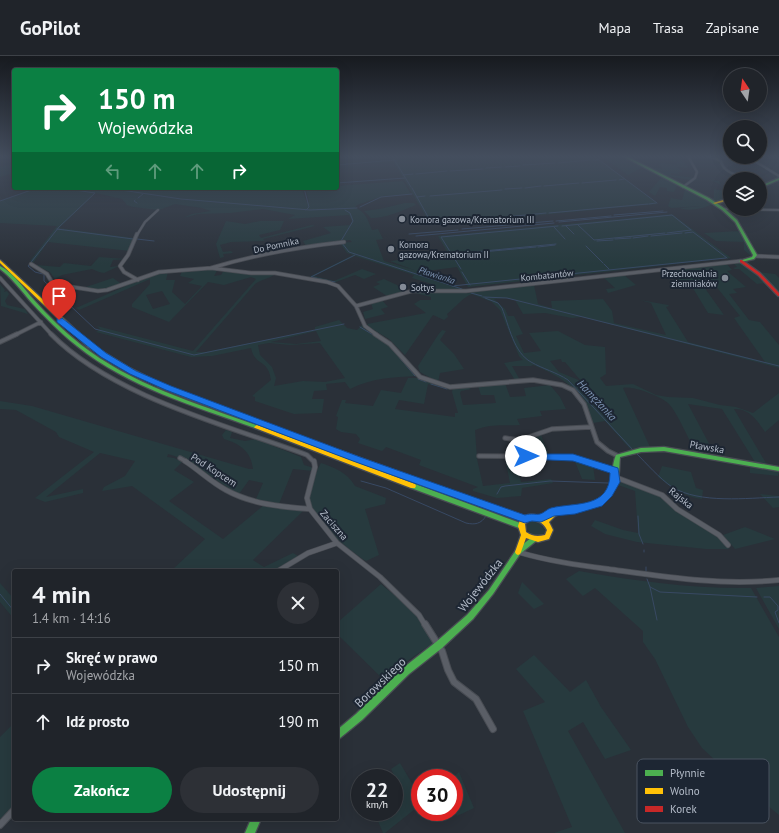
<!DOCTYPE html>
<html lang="pl">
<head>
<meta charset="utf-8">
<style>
	body { margin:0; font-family:"PT Sans",sans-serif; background:#2d3036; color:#f1f3f6; height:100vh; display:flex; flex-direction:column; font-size:15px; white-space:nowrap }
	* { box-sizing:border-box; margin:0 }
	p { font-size:13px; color:#a2a4a8 }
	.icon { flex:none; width:22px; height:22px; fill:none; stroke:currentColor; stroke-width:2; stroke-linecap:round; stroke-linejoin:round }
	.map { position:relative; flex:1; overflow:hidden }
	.sheet { position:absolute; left:12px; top:513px; width:327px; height:252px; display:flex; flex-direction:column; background:#20242a; border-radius:4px; box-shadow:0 4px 16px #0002,0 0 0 1px #3d4147 }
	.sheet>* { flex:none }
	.top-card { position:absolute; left:12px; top:12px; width:327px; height:122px; border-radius:4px; box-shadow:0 4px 16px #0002,0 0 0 1px #3d4147; background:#0b8043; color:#fff; overflow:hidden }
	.needle { width:26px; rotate:347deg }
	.controls { position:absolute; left:723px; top:12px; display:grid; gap:8px }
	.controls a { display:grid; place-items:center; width:44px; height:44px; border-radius:50%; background:#20242a; box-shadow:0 4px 16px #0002,0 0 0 1px #3d4147; font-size:20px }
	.speed { position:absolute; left:351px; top:713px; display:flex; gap:8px; font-size:20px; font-weight:700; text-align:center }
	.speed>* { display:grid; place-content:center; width:52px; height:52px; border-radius:50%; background:#20242a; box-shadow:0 4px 16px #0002,0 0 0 1px #3d4147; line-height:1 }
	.speed small { font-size:10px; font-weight:400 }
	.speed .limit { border:6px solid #d22; background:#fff; color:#111 }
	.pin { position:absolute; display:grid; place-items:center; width:34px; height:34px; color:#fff; margin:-41px -17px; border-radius:50% 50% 50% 0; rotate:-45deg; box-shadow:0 0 4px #0007 }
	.pin .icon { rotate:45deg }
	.me { position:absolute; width:44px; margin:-22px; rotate:90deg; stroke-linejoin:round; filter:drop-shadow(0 0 3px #0008) }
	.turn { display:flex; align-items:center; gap:14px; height:84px; padding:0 20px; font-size:18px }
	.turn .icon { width:52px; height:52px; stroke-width:2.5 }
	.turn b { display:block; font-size:28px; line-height:34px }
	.lanes { display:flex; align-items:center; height:38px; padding:0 20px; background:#0003; justify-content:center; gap:20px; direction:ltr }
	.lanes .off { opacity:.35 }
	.round { display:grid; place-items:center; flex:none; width:42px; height:42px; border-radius:21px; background:#2d3036 }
	.head { display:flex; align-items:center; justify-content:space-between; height:68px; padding:0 20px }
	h1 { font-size:24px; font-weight:700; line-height:30px }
	.action { display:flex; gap:8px; margin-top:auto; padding:8px 20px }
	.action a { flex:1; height:46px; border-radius:24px; background:#0b8043; color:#fff; font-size:16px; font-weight:700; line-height:46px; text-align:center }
	.action a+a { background:#2d3036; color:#f1f3f6 }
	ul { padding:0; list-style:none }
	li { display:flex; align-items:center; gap:12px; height:56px; padding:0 20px; border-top:1px solid #3d4147 }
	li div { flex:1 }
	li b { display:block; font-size:15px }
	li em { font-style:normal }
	header { display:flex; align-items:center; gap:24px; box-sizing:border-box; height:56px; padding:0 20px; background:#20242a; border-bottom:1px solid #3d4147 }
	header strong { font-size:19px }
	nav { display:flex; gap:22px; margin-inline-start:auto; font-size:14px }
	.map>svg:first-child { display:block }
	.green { fill:#273a3e; fill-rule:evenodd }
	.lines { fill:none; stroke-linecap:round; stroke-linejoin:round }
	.stream { stroke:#384963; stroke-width:1 }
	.street-far4-casing { stroke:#484c53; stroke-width:3 }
	.street-far3-casing { stroke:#484c53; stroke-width:4.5 }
	.street-far2-casing { stroke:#484c53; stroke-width:5.5 }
	.street-far1-casing { stroke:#484c53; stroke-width:6 }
	.street-casing { stroke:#484c53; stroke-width:8 }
	.fast-casing { stroke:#484c53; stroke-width:2.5 }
	.slow-casing { stroke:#484c53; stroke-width:2.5 }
	.jam-casing { stroke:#484c53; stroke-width:2.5 }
	.street-far4 { stroke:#5a5e66; stroke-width:2 }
	.street-far3 { stroke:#5a5e66; stroke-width:3 }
	.street-far2 { stroke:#5a5e66; stroke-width:3.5 }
	.street-far1 { stroke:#5a5e66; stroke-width:4.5 }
	.street { stroke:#5a5e66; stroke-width:6 }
	.fast { fill:#4caf50; fill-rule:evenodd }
	.slow { fill:#ffc107; fill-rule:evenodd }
	.jam { fill:#c62828; fill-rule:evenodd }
	.route { fill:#1a73e8; stroke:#114b97 }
	.poi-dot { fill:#848b96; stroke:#1d2633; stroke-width:1.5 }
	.labels { text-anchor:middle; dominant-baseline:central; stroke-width:4; stroke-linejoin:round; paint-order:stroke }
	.far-poi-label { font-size:9px; fill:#b4bcc9; stroke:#1d2633; text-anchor:start }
	.far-street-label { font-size:9px; fill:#b4bcc9; stroke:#1d2633 }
	.far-water-label { font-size:9px; font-style:italic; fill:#7c92b1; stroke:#1d2633 }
	.street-label { font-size:10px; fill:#b4bcc9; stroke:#1d2633 }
	.water-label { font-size:11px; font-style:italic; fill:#7c92b1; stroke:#1d2633 }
	.near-street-label { font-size:12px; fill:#b4bcc9; stroke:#1d2633 }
	.key { fill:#1d2633; stroke:#4a5360; stroke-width:1 }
	.key-label { font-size:11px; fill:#b4bcc9 }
</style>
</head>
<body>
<header>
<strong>GoPilot</strong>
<nav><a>Mapa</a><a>Trasa</a><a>Zapisane</a></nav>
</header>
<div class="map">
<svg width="779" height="777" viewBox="0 0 779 777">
	<rect width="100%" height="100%" fill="#2a3038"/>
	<path class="green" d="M390 100H595L658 148 431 169Z
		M601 100C607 100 614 99 620 100 633 103 664 122 677 129L674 136 667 135V132L660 131 655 140 649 136 662 121 643 111 628 119Z
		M680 100 688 112 677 111 683 116H678L679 118 671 117V119L695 122 691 124 666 120 649 111 664 113 659 109 661 107 676 109 677 107 670 105Z
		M14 107V117L0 121V111Z
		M696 123 719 125 721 129C715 125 704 122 696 124 693 125 691 128 687 129L689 132 695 133 694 135 697 134V136L710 142H714V133L724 135 725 139 730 138V141L717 146 713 145 686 131 688 128Z
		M403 125 411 138 383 140 357 149 355 152C366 155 368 165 372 174L378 173 383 183 376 184 384 205 414 214 390 205 449 199 438 180 672 158 731 202 468 231 457 211 419 216 466 234H435V229L412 222 414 219 355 200 314 220 334 225 362 213 376 218 364 223 355 219 333 227 309 221 353 199 347 197 340 187 352 186 350 184 306 190 303 185 331 177 323 171 350 169 352 165 349 159 288 163 295 159 263 153 230 157 198 158 183 162 192 158 211 155 202 152 175 148 159 154 133 151 127 149 122 143 96 137 59 172 134 182 130 195 48 186 33 207 30 205 57 170 0 167V145L36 132H302L306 145 309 146 306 132H337V130Z
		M685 134H687L713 148C705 152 689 156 680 152L702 150 671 152 668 150 671 142 682 144Z
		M405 147H414L416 149C401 155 387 162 371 162L364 155 380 153Z
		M226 165 245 168 260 165H284L280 174 259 179 261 182 312 169 315 170 263 183 265 185 231 186 220 189 223 196 231 195 233 197 223 198 224 201 220 202 216 188Z
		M739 175 752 198 751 200 744 194V186L716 185 704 177Z
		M99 201 126 203 113 204 110 211 119 210 104 217 99 216 92 213 62 219 55 223 50 216 36 209 60 211 64 207 91 210Z
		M741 206 754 214 766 227 757 228 739 213H735L733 212 737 211 734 208H731L732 207Z
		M726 207 732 214 727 215 746 231 733 233 737 237 729 238 749 264 760 266 779 289V312L582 261 572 262 545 257 523 258 515 244 506 242 494 243 505 253 508 260H514L523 278 516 280 524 297 541 295 529 277 558 275 585 289 605 291 606 318 600 322 606 330 633 328 656 339 668 341 693 342 720 349 736 351 753 357 779 337V364L765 376C758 365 749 352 734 353L766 407 755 406 722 353 688 348 714 397 695 395C688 382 678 358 669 348 663 341 632 329 623 332L650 391 630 393 605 365 593 367C584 335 563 321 533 309L531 310H512L520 324H515L504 307 523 304 519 300 500 254 492 246 472 238C463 241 456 251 447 258L448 261 444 264 433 259 405 299 389 283 369 271 367 268 426 257 414 248 420 244H431V241L411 236H464L534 229 538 248 552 252 551 245 603 243 612 255 614 267 666 279 651 247 640 244 668 249 669 250 666 251 688 286 765 306 734 262 740 260 710 223 699 224 724 259 708 257 694 234 686 225H681L667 214ZM561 303 562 306H565L581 325 559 316 550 305Z
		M209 213H218L214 220 221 219 224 214 246 218H275C269 223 262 223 255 228L196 296H205L315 274V271L339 264 347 272 357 274 362 269 384 284 417 320C393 321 372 322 350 333L345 326 326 328 327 334 314 335 312 343H324L322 357 294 358 255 345V341L252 340 271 324C268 302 255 311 251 292L212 300 191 301 96 276 100 273 97 270 193 295 256 223 251 221 224 229 208 226 169 266 132 251V248L150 228V223L79 254 76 252 153 218 168 216 166 224H175L172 236 185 248 202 230 188 227 194 223 180 220 182 215ZM162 235 170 248 153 253 146 239ZM316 275 321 285 296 288 271 286ZM269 287 290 289 320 287 345 322 325 326 303 325 274 330 276 322 272 311 260 299 258 289Z
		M759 216 775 218 779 222V237Z
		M624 219 636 229 608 237 606 233 615 232 603 221Z
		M113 222 123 229 99 234 83 232Z
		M384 223 397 229 403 236 387 240 373 231 380 228 376 226Z
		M0 228 5 234 4 236 7 235 9 238 5 245 7 249 25 253 28 258 1 250Z
		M382 244 388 251 381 253 385 258 365 263 363 256 373 253 371 247Z
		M442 274 446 275 440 284 454 298 464 313 440 317 438 326 420 316 418 310 438 279Z
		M408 322H419L450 332V334L428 328 424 348 399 344 395 353 455 361V357H458L452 336 453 332 468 331 471 333 461 335 460 337 463 349 496 347 494 339H481L478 330 505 327 510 341 526 340 524 332 550 329 560 341 566 353 540 355 542 360 517 363 520 369C504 370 492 367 475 374L477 403 483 430 510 427 505 402 515 403 521 426 551 423 553 427 522 432 521 440 497 442 473 435V433L478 431 419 409 421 404 386 391 382 395 358 387 360 383 356 378 341 376 336 373 338 361 336 360 342 344H346L345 347 373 350 381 334 401 337Z
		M0 345 32 350 249 413H253C251 395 240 388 224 383L222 379 226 374 232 376 230 382 245 385 256 383 301 401 304 409 314 412 313 415 293 413 279 448 256 443 263 427 249 424 239 438 234 436 187 404 168 398 167 401 174 402 182 406 174 414 194 426 169 445 223 483 264 449 303 455 253 504 264 511 293 497 298 500 273 515H171L205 483 132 430 102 435 104 431 125 420 135 405 100 397 46 441 83 433V437L45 446 35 442 94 396 59 381 56 376 16 354 0 353Z
		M541 379 549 399H537L532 382Z
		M574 403 593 409 595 424 582 423Z
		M321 407C335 412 347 416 355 430L386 442 385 448 365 453 379 499 366 505C350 495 313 465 310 445 309 436 316 415 321 407Z
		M662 410 691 416 696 432 703 434 702 443C685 441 671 431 658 421Z
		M750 410 779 415 778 420 750 417Z
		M623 425 660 439 722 484 729 493H706L637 486 605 478 591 470 595 464 623 474 638 477 635 435 618 429Z
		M760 438 779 440V451L773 452Z
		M531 464 540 468 546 476 540 480 531 478 523 469 526 465Z
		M745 471 775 483 735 493 723 479Z
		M579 515C636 525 693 533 751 532L779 581V759L733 721 702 692 688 671 655 603 643 586V575L595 532 583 540 566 523Z
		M522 526 544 548 534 553 518 537Z
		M0 527 14 543V563L0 546Z
		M381 528C397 542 431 566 433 587L406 606 386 626 337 578V567Z
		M779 530V573L756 532Z
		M534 599 570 636 586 624 601 651 631 694 605 703 583 666 568 675 625 777H554L572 771 523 655 545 646 516 613Z
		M14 667V749L0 763V681Z
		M400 707 420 741V749L385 777H383L375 758 377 756H394V744L403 737 391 713Z
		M459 716 474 752 457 760 454 753V722H452Z"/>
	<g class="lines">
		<path class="stream" d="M392 100 411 131
			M594 100 657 147
			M593 104H598
			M558 107 590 104
			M337 109 395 104
			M523 109 555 107
			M505 111 520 110
			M486 112 502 111
			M450 115 483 113
			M416 118 447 115
			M403 119 413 118
			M619 124 624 123
			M337 127 405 122
			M582 127 616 124
			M544 130 579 127
			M108 132 181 143 310 154 357 152
			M304 132 309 151 306 154
			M412 132 432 168 461 165
			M525 132 541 130
			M505 133 522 132
			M430 140 502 134
			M417 141 425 140
			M138 142 143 138
			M135 144 134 145 137 147
			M0 145 37 132
			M649 148 656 147
			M360 151 381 141 412 138
			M549 157 648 148
			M614 159 663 155
			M464 165 546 157
			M556 165 611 160
			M559 166 667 156
			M578 169 594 184 665 177
			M562 170 672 159 691 174
			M566 170 574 178
			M554 171 565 183
			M57 173 133 183
			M462 173 553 165
			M667 177 691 174
			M685 177 693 176 727 202
			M409 178 458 174
			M416 180 554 167
			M651 180 682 177
			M633 182 648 180
			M137 183 154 185
			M615 183 631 182
			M341 185 353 165 350 157 345 154
			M597 185 613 184
			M342 187 349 196 462 233
			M586 190 603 207
			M538 191 555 189
			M474 196 556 188
			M482 196 536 191
			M452 198 464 197
			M463 198H465
			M453 199H461
			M604 208 609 213
			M461 213 441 181 558 170
			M462 216 470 229
			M43 218 35 216 28 210 59 171 95 137 62 132
			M44 219V225L95 273 194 299 344 268
			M335 226 311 221 355 199
			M452 230 726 202
			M471 237 482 240
			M483 241 507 242 779 310
			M485 242 498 247 502 252C509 270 514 297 531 306 543 313 556 316 568 324L633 394
			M360 271 375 280
			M388 288 415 320
			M418 323 426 326
			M431 328 447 333
			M636 397C647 408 659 422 672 431 700 448 747 442 779 441
			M361 425 386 432 466 467C475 469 481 468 486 460
			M497 438 501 431 505 430 550 425 608 427
			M638 460 639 478 643 488
			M644 494V496
			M646 511V516
			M647 523 650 531 660 536 757 541
			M650 531 657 564
			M0 538 14 555
			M764 541H770L778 550V554L775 556 779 567"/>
		<defs>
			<path id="street-far4" d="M709 100 721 105C723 117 738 119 748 123
				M748 101 779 120
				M683 131 695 122 697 116 688 100
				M723 153 779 154
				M137 179 145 166 158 154"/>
			<path id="street-far3" d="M137 178 128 199 120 210 124 216 138 224
				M755 200 779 201
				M31 208 47 218 53 228 98 235 107 234 159 216 211 212 251 217H275L327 226 338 230 356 250 365 270 377 279
				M211 212C254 199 299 191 344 186
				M0 222 52 279
				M356 250 412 235H466L741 205
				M15 279 41 266"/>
			<path id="street-far2" d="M51 278C112 340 226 369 307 399L314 406
				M375 278 390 288 420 321 450 331 533 324 562 329 573 334 584 348 597 386 608 395 618 400
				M0 286 17 278
				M505 382 520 384 552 373 591 371
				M479 400 573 401 588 406
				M180 402 187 406"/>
			<path id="street-far1" d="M185 405C199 414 211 426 226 434 251 448 282 451 310 453
				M314 405 315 411 307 442 310 453 337 487 380 521 419 559 425 569
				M585 405 615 415
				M615 421 662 439 677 453 719 479 728 489
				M518 496C548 505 578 509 608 513 666 521 721 530 779 524
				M278 515 308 497 337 487"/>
			<path id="street" d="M425 568 442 595 448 614 454 626 476 643 493 673
				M0 769 14 754"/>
			<path id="fast" d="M622 100H626L709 142 724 152 737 164 757 199 754 203 741 206 739 205 752 201 753 199 735 166 722 154 707 144Z
				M779 122V124L760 132V130Z
				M0 210C14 217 24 233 34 244 48 260 64 275 80 288 132 329 198 348 259 370L260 371 259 372H255C194 350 128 331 77 290 60 277 45 261 31 246 21 234 12 222 0 213Z
				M160 327 217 350 421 424 422 426 421 428H417L213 352 158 330V328Z
				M664 391 779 411V415L664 395 641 396 620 401C619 410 620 418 617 426 610 453 584 453 562 458 554 459 548 462 541 464H539L538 462C552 446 595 458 608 434 614 423 611 410 616 399L641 392Z
				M411 428H415L523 468 524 470 523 472 521 473 519 472 411 432 410 430Z
				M534 480 536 481 537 483 536 485 520 498 493 538 473 563 442 592 409 618 362 664 340 682 337 683V674L356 658 403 612 436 586 467 559 489 534 516 494 532 481Z
				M251 763H261L255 777H245Z"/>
			<path id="slow" d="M730 142V144L715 148 713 147Z
				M0 204 92 289 128 311 162 328V330H158L124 313 88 291 0 207Z
				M257 369 415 428 416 430 415 432H411L255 372 254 371Z
				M417 424H421L524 460C531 457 538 459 544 462L555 453H559L560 455 549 466 553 474 549 483 538 486 526 482 521 496 520 498 518 499 516 498 515 496 521 479 518 470 520 464 417 428 416 426ZM529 464C537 464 543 466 547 474L545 479C537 481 532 480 526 476L525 468Z"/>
			<path id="jam" d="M740 204H742L760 217 779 237V240H778L758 219 740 206Z"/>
		</defs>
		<use href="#street-far4" class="street-far4-casing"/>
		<use href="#street-far3" class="street-far3-casing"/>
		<use href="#street-far2" class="street-far2-casing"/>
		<use href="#street-far1" class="street-far1-casing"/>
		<use href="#street" class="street-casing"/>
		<use href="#fast" class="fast-casing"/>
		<use href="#slow" class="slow-casing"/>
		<use href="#jam" class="jam-casing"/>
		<use href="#street-far4" class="street-far4"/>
		<use href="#street-far3" class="street-far3"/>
		<use href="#street-far2" class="street-far2"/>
		<use href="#street-far1" class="street-far1"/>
		<use href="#street" class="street"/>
		<use href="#fast" class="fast"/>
		<use href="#slow" class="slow"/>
		<use href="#jam" class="jam"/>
	</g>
	<linearGradient id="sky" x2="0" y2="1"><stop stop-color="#171a1f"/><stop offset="0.48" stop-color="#444e5e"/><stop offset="1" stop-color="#444e5e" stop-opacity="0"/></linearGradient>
	<rect width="779" height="209" fill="url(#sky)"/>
	<path class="route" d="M57 262H62L106 297 136 315 171 330 360 401 525 459C532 457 535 459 540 458 544 457 547 453 551 452 575 446 610 453 610 417L573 405 526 403 523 402 522 400 523 398H573L618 412 620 426 612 440 602 450 575 458 554 460 541 466 532 465 525 467 353 405 166 334 130 318 101 301 57 266Z"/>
	<g class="poi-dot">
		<circle cx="402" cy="163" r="4"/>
		<circle cx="391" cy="193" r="4"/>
		<circle cx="725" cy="222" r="4"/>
		<circle cx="403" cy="231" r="4"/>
	</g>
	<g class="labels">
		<g class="far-poi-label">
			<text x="410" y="163">Komora gazowa/Krematorium III</text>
			<text x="399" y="188">Komora<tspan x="399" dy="10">gazowa/Krematorium II</tspan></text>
			<text x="717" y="217" text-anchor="end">Przechowalnia<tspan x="717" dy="10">ziemniaków</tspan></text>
			<text x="411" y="231">Sołtys</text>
		</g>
		<g class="far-street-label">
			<text transform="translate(276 189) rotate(-12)">Do Pomnika</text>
			<text transform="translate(547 219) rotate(-6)">Kombatantów</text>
		</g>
		<g class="far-water-label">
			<text transform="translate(437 219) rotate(18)">Pławianka</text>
		</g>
		<g class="street-label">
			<text transform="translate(707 391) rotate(10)">Pławska</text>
			<text transform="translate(214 414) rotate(33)">Pod Kopcem</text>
			<text transform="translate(681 442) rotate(38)">Rajska</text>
			<text transform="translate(334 469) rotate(49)">Zaciszna</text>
		</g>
		<g class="water-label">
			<text transform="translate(597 344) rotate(47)">Hamężanka</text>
		</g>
		<g class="near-street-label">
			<text transform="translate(480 529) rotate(-52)">Wojewódzka</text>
			<text transform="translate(380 626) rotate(-44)">Borowskiego</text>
		</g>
	</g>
	<rect x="637" y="703" width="132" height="64" rx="6" class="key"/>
	<rect x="645" y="714" width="18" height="6" fill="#4caf50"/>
	<rect x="645" y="732" width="18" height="6" fill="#ffc107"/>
	<rect x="645" y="750" width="18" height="6" fill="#c62828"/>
	<g class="key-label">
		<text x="670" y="721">Płynnie</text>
		<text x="670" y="739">Wolno</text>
		<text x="670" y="757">Korek</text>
	</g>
</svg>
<div class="controls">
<a><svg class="needle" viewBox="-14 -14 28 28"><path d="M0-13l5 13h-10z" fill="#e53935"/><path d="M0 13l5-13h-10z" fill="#a2a4a8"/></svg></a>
<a><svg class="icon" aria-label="search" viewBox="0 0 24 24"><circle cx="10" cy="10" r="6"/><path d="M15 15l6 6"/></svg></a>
<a><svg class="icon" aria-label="layers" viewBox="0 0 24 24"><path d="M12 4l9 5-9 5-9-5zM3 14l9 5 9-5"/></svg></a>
</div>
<div class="speed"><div>22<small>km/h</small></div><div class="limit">30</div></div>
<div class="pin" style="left:59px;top:264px;background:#d93025"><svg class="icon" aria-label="arrive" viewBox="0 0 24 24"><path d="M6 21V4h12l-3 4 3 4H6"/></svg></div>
<svg class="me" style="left:526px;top:400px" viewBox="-20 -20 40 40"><circle r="19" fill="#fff"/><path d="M0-13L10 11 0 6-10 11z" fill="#1a73e8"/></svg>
<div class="top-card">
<div class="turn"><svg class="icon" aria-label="right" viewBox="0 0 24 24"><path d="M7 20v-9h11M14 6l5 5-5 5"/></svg><div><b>150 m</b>Wojewódzka</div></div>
<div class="lanes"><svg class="icon off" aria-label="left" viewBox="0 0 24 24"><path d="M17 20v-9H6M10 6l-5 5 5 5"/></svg><svg class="icon off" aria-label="ahead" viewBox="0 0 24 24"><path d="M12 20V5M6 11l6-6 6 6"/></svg><svg class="icon off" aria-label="ahead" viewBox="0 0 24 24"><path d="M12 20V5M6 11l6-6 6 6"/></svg><svg class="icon" aria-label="right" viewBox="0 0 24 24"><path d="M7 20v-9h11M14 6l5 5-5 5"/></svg></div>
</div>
<section class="sheet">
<div class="head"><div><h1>4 min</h1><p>1.4 km · 14:16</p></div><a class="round"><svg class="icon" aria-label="close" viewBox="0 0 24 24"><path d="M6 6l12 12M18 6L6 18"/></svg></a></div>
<ul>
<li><svg class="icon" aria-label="right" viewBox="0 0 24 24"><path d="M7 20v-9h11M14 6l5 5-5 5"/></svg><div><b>Skręć w prawo</b><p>Wojewódzka</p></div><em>150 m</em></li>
<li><svg class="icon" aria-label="ahead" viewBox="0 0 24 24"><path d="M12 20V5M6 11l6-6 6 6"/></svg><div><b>Idź prosto</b></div><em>190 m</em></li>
</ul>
<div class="action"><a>Zakończ</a><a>Udostępnij</a></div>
</section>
</div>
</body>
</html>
